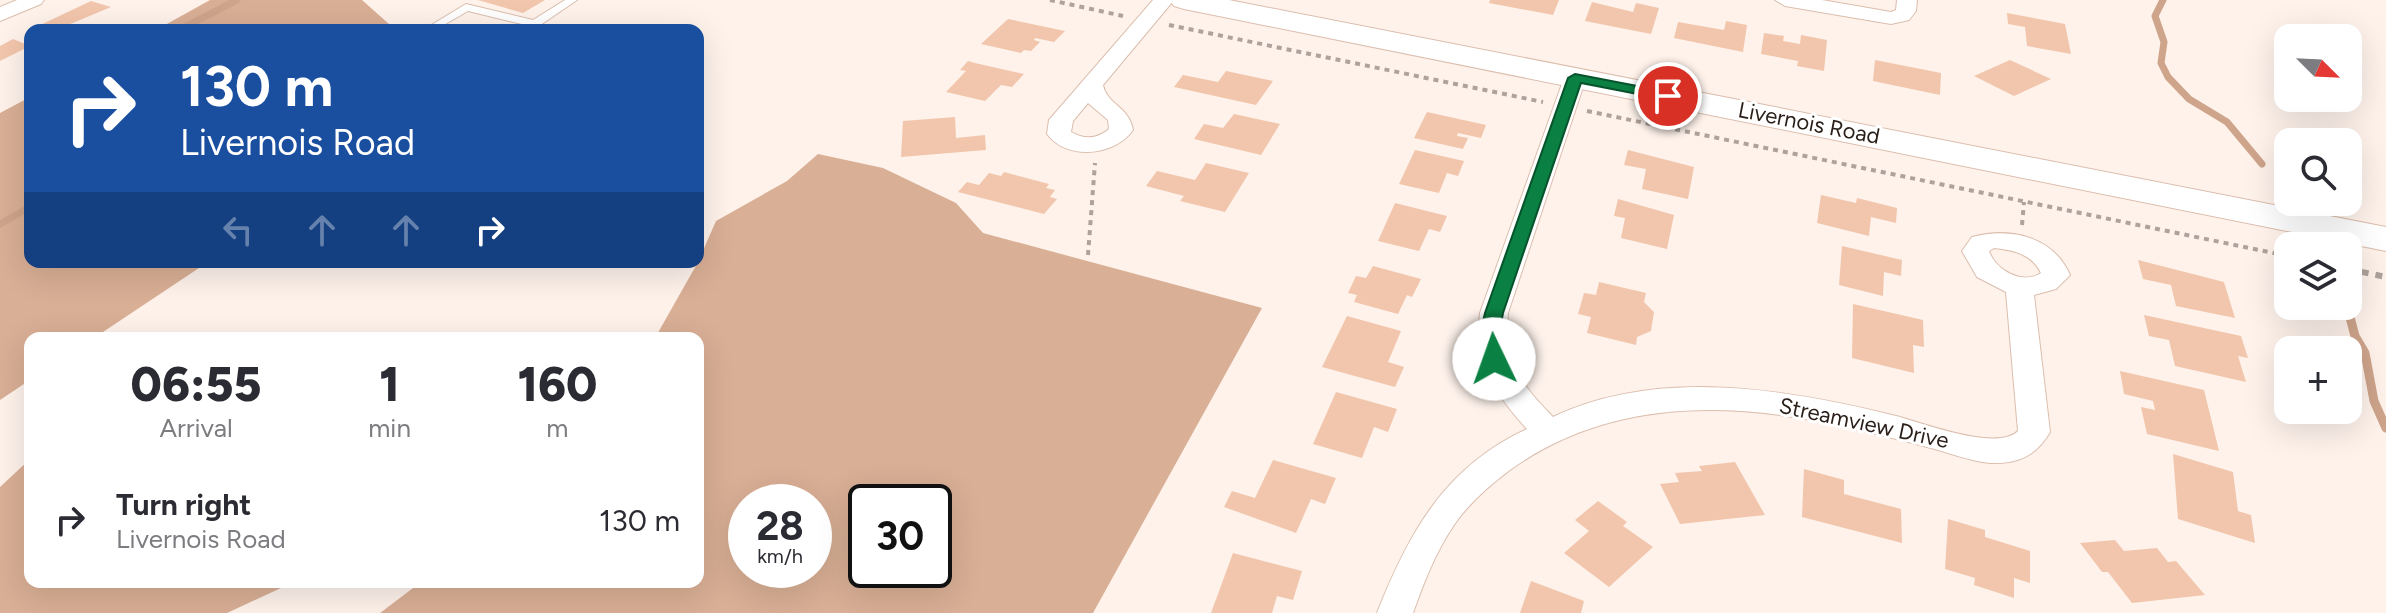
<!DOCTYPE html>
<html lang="en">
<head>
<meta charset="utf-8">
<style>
	body { margin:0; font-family:Figtree,sans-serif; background:#f2f2f3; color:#2b2b33; height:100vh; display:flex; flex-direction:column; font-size:30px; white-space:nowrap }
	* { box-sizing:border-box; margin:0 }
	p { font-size:26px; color:#7c7c81 }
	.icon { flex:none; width:44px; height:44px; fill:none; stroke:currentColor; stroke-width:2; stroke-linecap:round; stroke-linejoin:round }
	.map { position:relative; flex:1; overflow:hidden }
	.sheet { position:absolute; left:24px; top:332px; width:680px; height:256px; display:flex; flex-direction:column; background:#fff; border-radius:16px; box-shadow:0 8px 32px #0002 }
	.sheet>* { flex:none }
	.guide { position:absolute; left:24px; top:24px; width:680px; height:244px; border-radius:16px; box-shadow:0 8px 32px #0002; background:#1a4fa0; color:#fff; overflow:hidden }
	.needle { width:52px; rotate:114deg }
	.buttons { position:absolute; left:2274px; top:24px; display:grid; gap:16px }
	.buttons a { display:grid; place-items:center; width:88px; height:88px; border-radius:16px; background:#fff; box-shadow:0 8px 32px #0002; font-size:40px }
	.speed { position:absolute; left:728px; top:484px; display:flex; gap:16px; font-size:40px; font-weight:700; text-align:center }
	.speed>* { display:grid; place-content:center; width:104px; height:104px; border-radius:50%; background:#fff; box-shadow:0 8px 32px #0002; line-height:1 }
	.speed small { font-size:20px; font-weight:400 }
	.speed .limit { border:4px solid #111; border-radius:12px; background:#fff; color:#111 }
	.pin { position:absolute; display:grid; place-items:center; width:68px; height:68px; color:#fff; margin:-34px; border:4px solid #fff; border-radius:50%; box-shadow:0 2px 8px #0007 }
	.me { position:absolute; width:88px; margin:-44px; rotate:357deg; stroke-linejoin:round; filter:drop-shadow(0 0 6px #0008) }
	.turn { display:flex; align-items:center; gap:28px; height:168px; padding:0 24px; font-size:36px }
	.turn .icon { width:104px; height:104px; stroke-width:2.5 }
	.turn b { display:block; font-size:56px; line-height:68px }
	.lanes { display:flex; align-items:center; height:76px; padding:0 24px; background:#0003; justify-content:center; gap:40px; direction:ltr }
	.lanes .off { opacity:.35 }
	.eta { display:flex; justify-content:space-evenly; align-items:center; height:136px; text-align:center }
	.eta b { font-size:48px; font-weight:800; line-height:56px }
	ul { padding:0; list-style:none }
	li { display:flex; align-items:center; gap:24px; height:104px; padding:0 24px }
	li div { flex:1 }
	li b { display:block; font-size:30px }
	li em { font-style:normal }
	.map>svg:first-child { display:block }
	.forest { fill:#d9af95; fill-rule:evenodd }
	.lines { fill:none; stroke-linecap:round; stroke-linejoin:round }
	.stream-far1 { stroke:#cea48b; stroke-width:7 }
	.stream { stroke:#cea48b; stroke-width:9 }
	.building { fill:#f2c6ac }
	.lane-casing { stroke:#dbbead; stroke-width:2 }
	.street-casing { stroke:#dbbead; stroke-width:2 }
	.secondary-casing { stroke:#dbbead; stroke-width:2 }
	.path-far1 { stroke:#aea39c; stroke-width:4; stroke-dasharray:5 5; stroke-linecap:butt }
	.path { stroke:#aea39c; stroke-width:6; stroke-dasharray:7 7; stroke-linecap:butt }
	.lane { fill:#fff; fill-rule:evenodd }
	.street { fill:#fff; fill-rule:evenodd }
	.secondary { fill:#fff; fill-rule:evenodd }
	.route { fill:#0b8043; stroke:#07532c; stroke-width:2 }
	.labels { text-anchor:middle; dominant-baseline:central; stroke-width:6; stroke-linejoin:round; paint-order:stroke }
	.street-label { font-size:22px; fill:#291e18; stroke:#fff }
</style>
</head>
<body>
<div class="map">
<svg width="2386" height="613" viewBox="0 0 2386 613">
	<rect width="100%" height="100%" fill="#fef2eb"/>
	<path class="forest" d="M210 0H362L389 24 378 30H156Z
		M30 97V262H208L94 338H30V380L0 400V113Z
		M818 154 883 168 956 203 983 233 1262 308 1093 613H380L421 582H698V338H655L698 262 716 221 787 181ZM746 502H814V570H746ZM866 502H934V570H866Z
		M30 459V582H294L227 613H0V487Z"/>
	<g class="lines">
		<path class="stream-far1" d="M2163 0 2155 16 2164 42 2161 63 2168 77 2189 99 2227 122 2262 164
			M179 30 237 0
			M0 224 30 207"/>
		<path class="stream" d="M2347 306 2355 336 2365 353 2374 401 2386 428"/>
	</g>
	<path class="building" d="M478 0H545L523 13Z
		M1490 0H1559L1553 15 1489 3Z
		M91 1 111 7 56 30 38 26Z
		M1592 2 1633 12 1636 3 1659 8 1651 34 1585 21Z
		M2007 13 2065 24 2071 54 2027 46 2025 27 2008 24Z
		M1008 19 1065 31 1054 42 1035 38 1034 40 1040 42 1031 51 1024 50 1021 53 981 44Z
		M1726 21 1747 25 1743 52 1674 38 1678 22 1724 30Z
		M1764 33 1784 36 1783 41 1800 44 1801 35 1827 40 1824 71 1797 66 1798 61 1761 54Z
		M13 39 30 46 0 61V46Z
		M1875 60 1941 73 1940 95 1873 81Z
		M2010 60 2051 79 2014 96 1974 76Z
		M968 61 975 63 1024 74 1012 87 1001 85 985 101 946 92 966 71 960 70Z
		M1226 71 1273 81 1256 105 1174 87 1183 75 1218 82Z
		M1427 112 1486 125 1481 138 1458 133 1457 136 1468 138 1463 149 1414 138Z
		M1234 114 1280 124 1261 155 1194 139 1204 124 1223 128Z
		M955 117 956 138 985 135 986 150 901 157 903 121Z
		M1415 150 1464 161 1458 176 1447 173 1439 193 1399 184Z
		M1628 150 1694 167 1688 199 1642 189 1646 169 1624 165Z
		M1206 163 1249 173 1225 212 1180 201 1184 196 1146 186 1157 171 1195 180Z
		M1004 172 1049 184 1046 188 1055 190 1050 197 1057 199 1044 214 958 192 967 182 979 185 989 173 1001 176Z
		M1821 195 1856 203 1857 198 1897 208 1896 223 1871 217 1869 236 1817 223Z
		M1618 199 1674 215 1667 249 1621 238 1625 218 1614 216Z
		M1395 203 1447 216 1440 232 1429 229 1419 251 1378 241Z
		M1842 246 1902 260 1901 276 1884 272 1883 296 1839 285Z
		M2138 260 2224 282 2235 318 2176 306 2171 285 2143 279Z
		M1373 266 1421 279 1412 297 1407 295 1398 314 1354 302 1357 295 1348 293 1356 276 1366 278Z
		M1599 282 1646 293 1644 302 1654 312 1651 331 1637 337 1636 345 1587 333 1591 317 1578 314 1584 293 1596 295Z
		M1853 304 1923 320 1924 347 1913 345 1914 373 1852 358Z
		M2144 315 2241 336 2248 358 2238 356 2246 382 2175 366 2169 340 2149 336Z
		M1347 316 1401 331 1388 362 1404 367 1395 387 1322 367Z
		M2120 371 2204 390 2219 451 2147 434 2141 407 2155 410 2153 401 2124 394Z
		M1336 392 1397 409 1388 432 1374 427 1362 458 1313 444Z
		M2173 454 2233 472 2238 511 2251 515 2255 543 2178 519Z
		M1273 460 1336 478 1325 504 1311 499 1296 533 1224 507 1232 491 1255 498Z
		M1735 462 1765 515 1680 524 1660 484 1679 482 1675 473 1702 471 1699 466Z
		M1804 469 1844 480V494L1901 509 1902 543 1802 517Z
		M1598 501 1627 522 1623 526 1653 547 1609 587 1564 553 1589 531 1575 520Z
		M1948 519 1985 530V537L2030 551V583L2014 578V598L1974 585 1975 578 1945 569Z
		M2115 540 2124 551 2157 548 2168 562 2176 561 2205 595 2132 603 2108 572H2102L2080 543Z
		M1233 553 1302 571 1293 600 1277 596 1272 613H1211Z
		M1531 581 1584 601 1581 613H1520Z"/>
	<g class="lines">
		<defs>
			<path id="lane" d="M565 0H577L533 30H525L524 28 526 25 468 11 435 30H423L466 4 533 20Z"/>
			<path id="street" d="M17 0H44L41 4 0 21V7Z
				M1153 0H1174L1103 85C1107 105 1129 106 1133 130 1115 156 1067 161 1047 134L1049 120ZM1088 103 1108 120 1109 129C1097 139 1085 140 1071 132L1073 121Z
				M1775 0H1822L1891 12 1896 10 1897 0H1917L1916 11 1909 20 1891 24 1785 6Z
				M1575 71 1586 78 1508 313C1503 362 1520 383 1553 417 1659 367 1787 389 1896 416 1923 423 1997 452 2018 431L2006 292 1977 277 1962 251 1972 237C2010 227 2053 236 2070 275L2056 289 2034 295 2050 432C2036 456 2018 464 1990 463 1970 461 1950 453 1931 448 1898 439 1864 431 1831 424 1721 400 1604 402 1510 470 1490 485 1468 504 1454 525 1435 553 1424 582 1413 613H1377C1409 532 1445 467 1527 429 1495 394 1474 362 1480 313L1564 78ZM1994 248C2013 250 2032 254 2041 273 2023 285 1996 271 1989 251Z"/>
			<path id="secondary" d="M1169 0H1229L2386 227V251L1184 9 1174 6Z"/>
		</defs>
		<use href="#lane" class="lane-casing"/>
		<use href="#street" class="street-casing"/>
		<use href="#secondary" class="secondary-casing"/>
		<path class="path-far1" d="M1050 0 1123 16
			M1169 25 1543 102
			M1587 111 2288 256
			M2022 225 2024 202
			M1088 255 1095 163"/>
		<path class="path" d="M2348 269 2386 277"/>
		<use href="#lane" class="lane"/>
		<use href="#street" class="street"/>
		<use href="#secondary" class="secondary"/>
	</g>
	<path class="route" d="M1575 74 1668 92 1675 96 1668 100 1581 83 1503 313 1499 335 1504 359 1494 365 1485 359 1480 335 1485 313 1568 78Z"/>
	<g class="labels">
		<g class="street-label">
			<text transform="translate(1809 123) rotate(11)">Livernois Road</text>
			<text transform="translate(1864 423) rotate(12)">Streamview Drive</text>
		</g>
	</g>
</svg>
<div class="buttons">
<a><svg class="needle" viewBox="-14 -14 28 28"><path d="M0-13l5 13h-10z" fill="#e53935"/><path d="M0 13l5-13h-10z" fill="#7c7c81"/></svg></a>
<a><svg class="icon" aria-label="search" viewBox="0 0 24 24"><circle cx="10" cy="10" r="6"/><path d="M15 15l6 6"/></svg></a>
<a><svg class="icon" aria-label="layers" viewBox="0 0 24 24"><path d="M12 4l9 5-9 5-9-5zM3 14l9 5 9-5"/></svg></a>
<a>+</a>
</div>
<div class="speed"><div>28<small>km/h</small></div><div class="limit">30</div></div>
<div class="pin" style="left:1668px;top:96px;background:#d93025"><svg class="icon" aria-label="arrive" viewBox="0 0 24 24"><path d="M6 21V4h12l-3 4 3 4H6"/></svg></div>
<svg class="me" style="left:1494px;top:359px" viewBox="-20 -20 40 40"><circle r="19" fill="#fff"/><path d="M0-13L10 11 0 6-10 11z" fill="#0b8043"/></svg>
<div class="guide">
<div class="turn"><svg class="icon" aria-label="right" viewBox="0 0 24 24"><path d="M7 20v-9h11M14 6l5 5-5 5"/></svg><div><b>130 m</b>Livernois Road</div></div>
<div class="lanes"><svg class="icon off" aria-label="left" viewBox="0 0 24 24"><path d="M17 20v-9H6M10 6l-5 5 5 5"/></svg><svg class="icon off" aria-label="ahead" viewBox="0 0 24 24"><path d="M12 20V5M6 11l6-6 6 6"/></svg><svg class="icon off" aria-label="ahead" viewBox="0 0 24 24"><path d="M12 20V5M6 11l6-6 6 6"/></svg><svg class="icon" aria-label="right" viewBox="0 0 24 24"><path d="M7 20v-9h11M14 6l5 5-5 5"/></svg></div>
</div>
<section class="sheet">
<div class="eta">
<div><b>06:55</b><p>Arrival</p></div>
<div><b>1</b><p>min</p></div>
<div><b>160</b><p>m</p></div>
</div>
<ul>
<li><svg class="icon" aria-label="right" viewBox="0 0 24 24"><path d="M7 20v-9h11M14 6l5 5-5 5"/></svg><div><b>Turn right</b><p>Livernois Road</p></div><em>130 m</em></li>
</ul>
</section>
</div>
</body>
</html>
